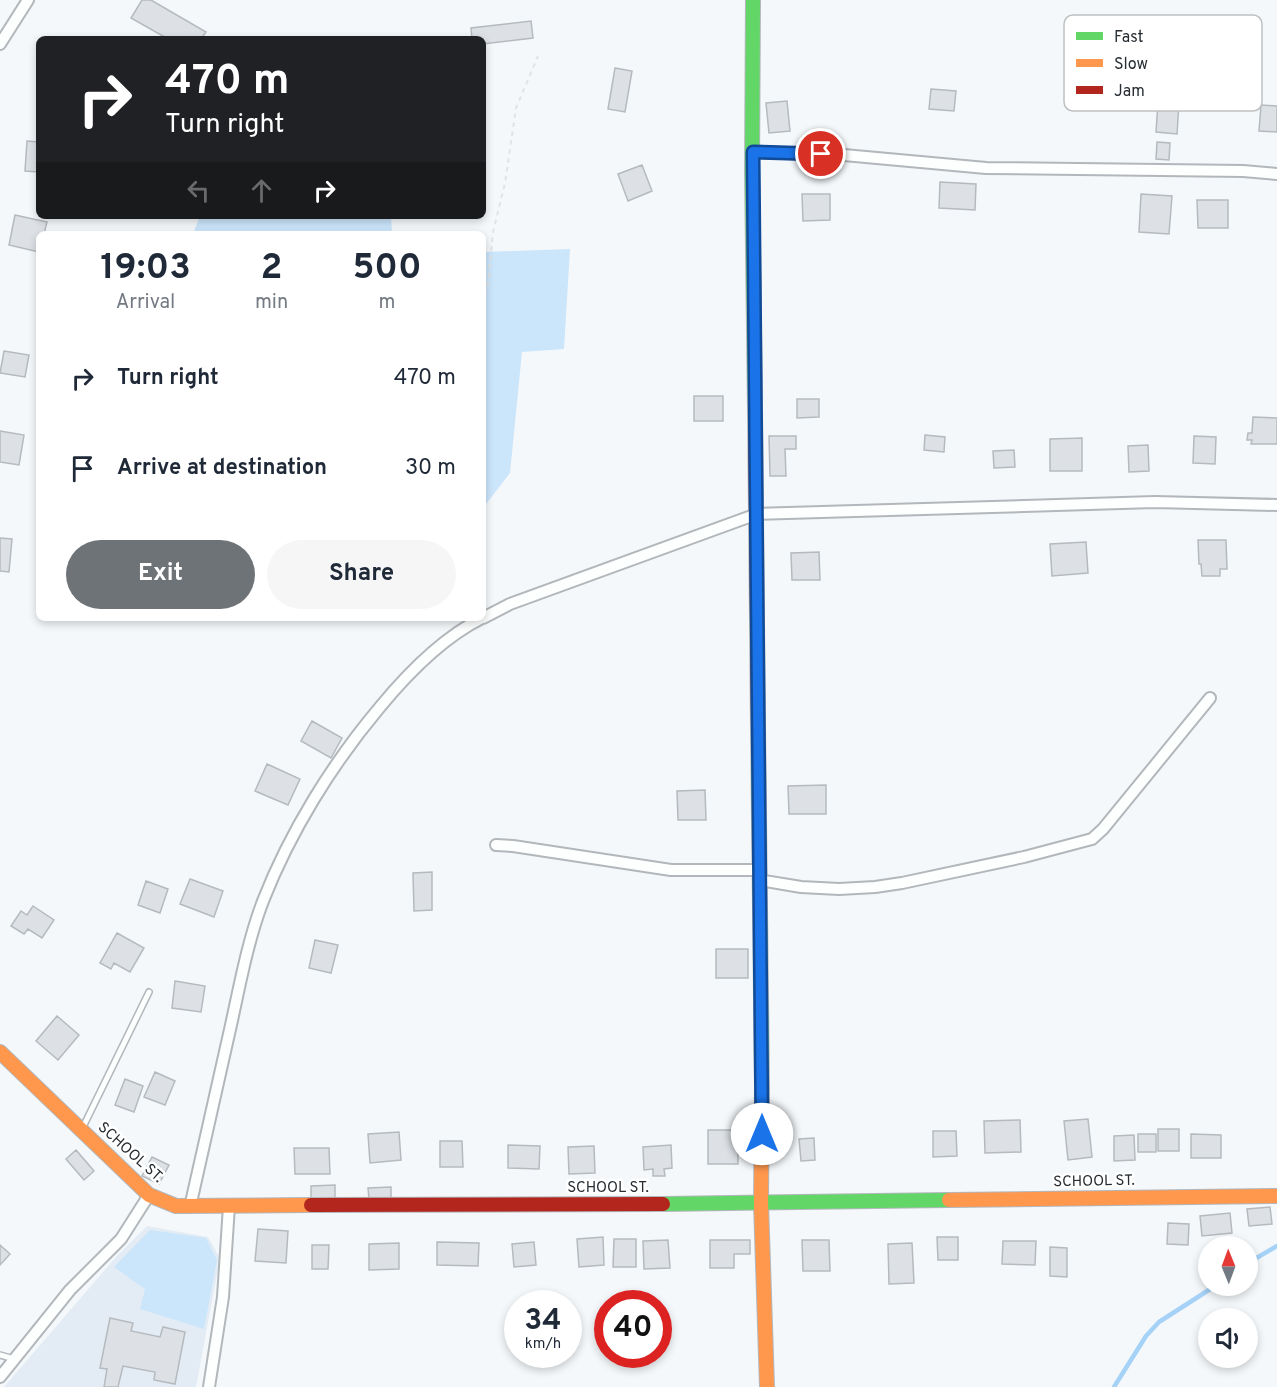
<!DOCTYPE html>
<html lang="en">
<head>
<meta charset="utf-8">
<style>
	body { margin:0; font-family:Overpass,sans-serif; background:#f6f6f7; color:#1f2937; height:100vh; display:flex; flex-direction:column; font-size:22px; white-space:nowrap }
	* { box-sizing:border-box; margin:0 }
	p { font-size:20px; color:#747a83 }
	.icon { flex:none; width:33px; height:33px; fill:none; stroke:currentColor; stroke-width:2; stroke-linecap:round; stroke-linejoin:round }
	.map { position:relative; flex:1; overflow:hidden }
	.drawer { position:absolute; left:36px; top:231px; width:450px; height:390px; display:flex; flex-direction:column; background:#fff; border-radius:9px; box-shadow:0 3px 9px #0003 }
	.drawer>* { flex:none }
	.hud { position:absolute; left:36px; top:36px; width:450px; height:183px; border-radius:9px; box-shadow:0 3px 9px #0003; background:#202124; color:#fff; overflow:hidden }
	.needle { width:39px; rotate:359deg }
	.fabs { position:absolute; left:1198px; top:1236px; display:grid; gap:12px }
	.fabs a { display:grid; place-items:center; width:60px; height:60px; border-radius:50%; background:#fff; box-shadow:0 3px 9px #0003; font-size:30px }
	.speed { position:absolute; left:504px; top:1290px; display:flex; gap:12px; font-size:30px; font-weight:700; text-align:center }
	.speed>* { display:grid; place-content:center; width:78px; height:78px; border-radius:50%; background:#fff; box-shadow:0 3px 9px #0003; line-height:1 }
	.speed small { font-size:15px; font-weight:400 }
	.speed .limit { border:9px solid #d22; background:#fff; color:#111 }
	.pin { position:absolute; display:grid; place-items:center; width:51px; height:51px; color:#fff; margin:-26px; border:3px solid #fff; border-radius:50%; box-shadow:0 2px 6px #0007 }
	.me { position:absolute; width:66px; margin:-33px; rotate:0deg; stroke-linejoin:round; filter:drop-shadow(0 0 4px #0008) }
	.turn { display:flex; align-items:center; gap:21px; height:126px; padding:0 30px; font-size:27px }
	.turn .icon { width:78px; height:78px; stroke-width:2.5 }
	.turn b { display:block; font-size:42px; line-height:51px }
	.lanes { display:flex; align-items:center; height:57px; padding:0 30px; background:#0003; justify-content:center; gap:30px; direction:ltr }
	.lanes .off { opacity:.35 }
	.eta { display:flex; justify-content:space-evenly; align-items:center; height:102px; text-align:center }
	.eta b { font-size:36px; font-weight:700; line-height:42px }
	.action { display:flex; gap:12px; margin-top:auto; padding:12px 30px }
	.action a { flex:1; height:69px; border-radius:36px; background:#6e7378; color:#fff; font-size:24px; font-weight:700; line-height:69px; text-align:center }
	.action a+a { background:#f6f6f7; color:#1f2937 }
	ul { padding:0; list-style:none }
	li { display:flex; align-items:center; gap:18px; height:90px; padding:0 30px }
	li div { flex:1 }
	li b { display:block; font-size:22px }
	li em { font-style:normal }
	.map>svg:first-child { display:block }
	.built { fill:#e3ecf4 }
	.green { fill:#cbe5fb }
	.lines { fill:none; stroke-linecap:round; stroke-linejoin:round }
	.stream { stroke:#a6d2f7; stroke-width:4.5 }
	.building { fill:#dde1e6; stroke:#b5babe; stroke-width:1.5 }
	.lane-casing { stroke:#b2b7bb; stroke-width:8 }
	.street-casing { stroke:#b2b7bb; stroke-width:14 }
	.fast-casing { stroke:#b2b7bb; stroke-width:16 }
	.slow-casing { stroke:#b2b7bb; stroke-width:16 }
	.jam-casing { stroke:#b2b7bb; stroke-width:16 }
	.path { stroke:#e1e3e4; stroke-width:2; stroke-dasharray:4.5 4.5; stroke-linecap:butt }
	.lane { stroke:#fdfefe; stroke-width:5 }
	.street { stroke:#fdfefe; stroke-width:10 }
	.fast { stroke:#63d668; stroke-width:14 }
	.slow { stroke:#ff974d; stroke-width:14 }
	.jam { stroke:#b3261e; stroke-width:14 }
	.route-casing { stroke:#114b97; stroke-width:15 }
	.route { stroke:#1a73e8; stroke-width:10 }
	.labels { text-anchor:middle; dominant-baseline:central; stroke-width:5; stroke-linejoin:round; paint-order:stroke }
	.street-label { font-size:15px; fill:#262c31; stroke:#fff }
	.key { fill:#fff; stroke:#bec0c1; stroke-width:1.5 }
	.key-label { font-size:16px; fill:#262c31 }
</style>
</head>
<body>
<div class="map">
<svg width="1277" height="1387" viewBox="0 0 1277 1387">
	<rect width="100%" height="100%" fill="#f4f8fb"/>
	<path class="built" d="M147 1226 208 1237 220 1258 196 1387H4L116 1257Z"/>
	<path class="green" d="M200 216H391L392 234H193Z
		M570 249 564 349 522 352 510 473 483 508V252Z
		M150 1230 206 1238 217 1260 204 1329 140 1309 145 1289 114 1267Z"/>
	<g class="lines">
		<path class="stream" d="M1248 1263 1277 1246
			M1114 1387 1146 1336 1159 1322 1215 1286"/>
	</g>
	<path class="building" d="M142 0H151L206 32 201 39H168L131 18Z
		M531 21 533 38 483 44V39H472L471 28Z
		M615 68 632 71 625 112 608 109Z
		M931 89 956 91 954 111 929 109Z
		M787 101 790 131 769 133 766 103Z
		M1158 102 1179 103 1177 134 1156 132Z
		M1261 105 1277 106V132L1259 131Z
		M27 141 39 142V172L25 171Z
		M1157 142 1170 143 1169 160 1156 159Z
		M642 165 652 191 628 201 618 174Z
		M940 182 976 184 975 210 939 208Z
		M802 194H830V220L803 221Z
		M1141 194 1172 196 1169 234 1139 232Z
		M1197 200H1228V228H1198Z
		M15 215 47 222 44 234H39V252L9 245Z
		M4 351 29 355 25 377 0 373Z
		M694 396H723V421H694Z
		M797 399H819V417L797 418Z
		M1253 417 1277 418V444H1251L1252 440H1247L1248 433H1252Z
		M0 431 24 435 19 465 0 462Z
		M925 435 945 437 944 452 924 450Z
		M769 436H796V449H785L786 476H770Z
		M1194 436 1216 437 1215 464 1193 463Z
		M1082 438V471H1050V439Z
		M1148 445 1149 471 1129 472 1128 446Z
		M1014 450 1015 467 994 468 993 451Z
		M0 538 12 539 9 572 0 571Z
		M1198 540H1226L1227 569H1220V576H1202L1201 564H1199Z
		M1086 542 1088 573 1052 576 1050 544Z
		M819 552 820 580H792L791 553Z
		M312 721 342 738 331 758 301 741Z
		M267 764 300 779 288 805 255 791Z
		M826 785V814H789L788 786Z
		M705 790 706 820H678L677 791Z
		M432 872V910L414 911 413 873Z
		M190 879 223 891 214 917 180 904Z
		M146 881 168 889 160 913 138 905Z
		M33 906 54 920 42 938 28 929 24 934 11 926 21 911 27 915Z
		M117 933 144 948 130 972 114 963 111 969 100 963Z
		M315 940 338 945 331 973 309 968Z
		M716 949H748V978H716Z
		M175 981 205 986 201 1012 172 1008Z
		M57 1016 79 1035 58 1060 36 1041Z
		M155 1072 175 1081 165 1105 144 1097Z
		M125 1079 143 1086 134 1112 115 1105Z
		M1088 1119 1092 1157 1068 1160 1064 1121Z
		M1020 1120 1021 1152 985 1153 984 1121Z
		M1158 1129H1179V1151H1158Z
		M708 1130H738V1164H708Z
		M933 1131H956L957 1156 933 1157Z
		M399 1132 401 1160 370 1163 368 1134Z
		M1138 1134H1156V1152H1138Z
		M1191 1134 1221 1135V1158H1191Z
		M1134 1135 1135 1160 1114 1161V1136Z
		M814 1138 815 1160 801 1161 799 1139Z
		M440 1141H462L463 1167H440Z
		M508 1145 540 1146 539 1169 508 1168Z
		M671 1145 672 1168 664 1169 665 1176H653V1169L644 1170 643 1147Z
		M594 1146 595 1173 569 1174 568 1147Z
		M294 1148H329L330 1174H295Z
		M76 1150 94 1171 84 1180 66 1159Z
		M152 1157 169 1165 159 1184 142 1176Z
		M335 1185V1200L311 1201V1186Z
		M391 1187V1198L369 1199 368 1188Z
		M1270 1207 1272 1224 1249 1226 1247 1209Z
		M1230 1213 1232 1233 1202 1236 1200 1216Z
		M1168 1223 1189 1224 1188 1245 1167 1244Z
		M258 1229 288 1231 286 1263 255 1261Z
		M603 1237 604 1265 579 1267 577 1239Z
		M937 1237H958V1260H938Z
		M614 1239H636V1267H613Z
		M668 1240 670 1268 644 1269 643 1241Z
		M710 1240H750V1254H734V1268H710Z
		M802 1240H829L830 1271H803Z
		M1003 1241H1036L1035 1265 1002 1264Z
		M437 1242 479 1243 478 1266 437 1265Z
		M534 1242 536 1265 514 1267 512 1244Z
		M399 1243V1269L369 1270V1244Z
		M912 1243 914 1283 889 1284 888 1244Z
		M0 1245 10 1254 0 1265Z
		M312 1245H329L328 1269H312Z
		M1050 1247 1067 1248V1277L1050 1276Z
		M110 1318 133 1323 131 1331 160 1337 163 1327 185 1332 175 1384 154 1380 155 1372 123 1366 118 1387H104L107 1369 100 1368Z"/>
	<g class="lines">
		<defs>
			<path id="lane" d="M83 1127 149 992
				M0 1355 14 1359"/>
			<path id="street" d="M0 44 28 0
				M753 152 844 155 986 168 1243 171 1277 174
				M483 618 510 604 757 514 1155 502 1277 505
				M496 845 513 846 671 870H758
				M759 880 801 887 839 889 875 887 902 883 1024 857 1092 839 1103 829 1210 698
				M190 1207C204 1146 217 1085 231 1025 240 984 248 940 263 901 290 832 332 764 380 707 408 673 442 638 482 618
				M0 1377 70 1290 121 1239 149 1195
				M209 1387 223 1297 229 1206"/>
			<path id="fast" d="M753 0 752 172 755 411
				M758 727 762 1086
				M663 1204 949 1200"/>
			<path id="slow" d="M0 1052 149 1195 176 1206 311 1205
				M762 1086 761 1203 767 1387
				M949 1200 1277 1196"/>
			<path id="jam" d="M755 411 758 727
				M311 1205 663 1204"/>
		</defs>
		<use href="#lane" class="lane-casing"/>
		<use href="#street" class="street-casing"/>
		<use href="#fast" class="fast-casing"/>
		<use href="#slow" class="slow-casing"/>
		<use href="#jam" class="jam-casing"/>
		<path class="path" d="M483 304 488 283 493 232 505 183 516 108 538 56"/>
		<use href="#lane" class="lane"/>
		<use href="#street" class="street"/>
		<use href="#fast" class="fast"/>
		<use href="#slow" class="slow"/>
		<use href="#jam" class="jam"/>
	</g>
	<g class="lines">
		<defs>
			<path id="route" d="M762 1134 753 152 821 154"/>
		</defs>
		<use href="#route" class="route-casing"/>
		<use href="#route" class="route"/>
	</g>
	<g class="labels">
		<g class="street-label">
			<text transform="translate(130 1153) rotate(42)">SCHOOL ST.</text>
			<text transform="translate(1094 1182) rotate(-1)">SCHOOL ST.</text>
			<text x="608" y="1188">SCHOOL ST.</text>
		</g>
	</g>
	<rect x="1064" y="15" width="198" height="96" rx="9" class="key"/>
	<rect x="1076" y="32" width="27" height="8" fill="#63d668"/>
	<rect x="1076" y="59" width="27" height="8" fill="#ff974d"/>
	<rect x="1076" y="86" width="27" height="8" fill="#b3261e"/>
	<g class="key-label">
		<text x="1114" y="42">Fast</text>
		<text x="1114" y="69">Slow</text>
		<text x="1114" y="96">Jam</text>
	</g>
</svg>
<div class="fabs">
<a><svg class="needle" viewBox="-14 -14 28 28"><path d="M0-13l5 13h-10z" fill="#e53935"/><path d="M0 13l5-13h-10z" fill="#747a83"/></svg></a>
<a><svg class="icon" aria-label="sound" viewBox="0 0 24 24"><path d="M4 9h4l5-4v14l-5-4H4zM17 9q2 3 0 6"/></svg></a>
</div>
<div class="speed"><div>34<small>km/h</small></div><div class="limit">40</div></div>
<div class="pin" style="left:821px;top:154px;background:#d93025"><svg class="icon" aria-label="arrive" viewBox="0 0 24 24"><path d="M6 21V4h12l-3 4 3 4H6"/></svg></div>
<svg class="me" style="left:762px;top:1134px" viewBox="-20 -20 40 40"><circle r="19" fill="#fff"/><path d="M0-13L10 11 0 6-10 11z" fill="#1a73e8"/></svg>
<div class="hud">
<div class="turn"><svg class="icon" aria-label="right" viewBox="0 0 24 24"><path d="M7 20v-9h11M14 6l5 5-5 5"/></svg><div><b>470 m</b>Turn right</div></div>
<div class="lanes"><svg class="icon off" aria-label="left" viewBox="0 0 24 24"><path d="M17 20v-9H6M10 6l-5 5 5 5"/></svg><svg class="icon off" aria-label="ahead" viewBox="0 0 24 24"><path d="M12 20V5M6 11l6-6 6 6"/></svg><svg class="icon" aria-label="right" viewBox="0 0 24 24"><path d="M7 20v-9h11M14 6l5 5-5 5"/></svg></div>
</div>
<section class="drawer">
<div class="eta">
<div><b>19:03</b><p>Arrival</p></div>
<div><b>2</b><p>min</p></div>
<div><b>500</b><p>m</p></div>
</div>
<ul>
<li><svg class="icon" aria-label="right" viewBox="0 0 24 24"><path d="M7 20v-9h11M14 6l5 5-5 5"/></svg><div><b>Turn right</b></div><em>470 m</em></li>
<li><svg class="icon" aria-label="arrive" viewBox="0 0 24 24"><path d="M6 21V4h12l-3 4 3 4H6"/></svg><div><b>Arrive at destination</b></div><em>30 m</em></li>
</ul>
<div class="action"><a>Exit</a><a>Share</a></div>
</section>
</div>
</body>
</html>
